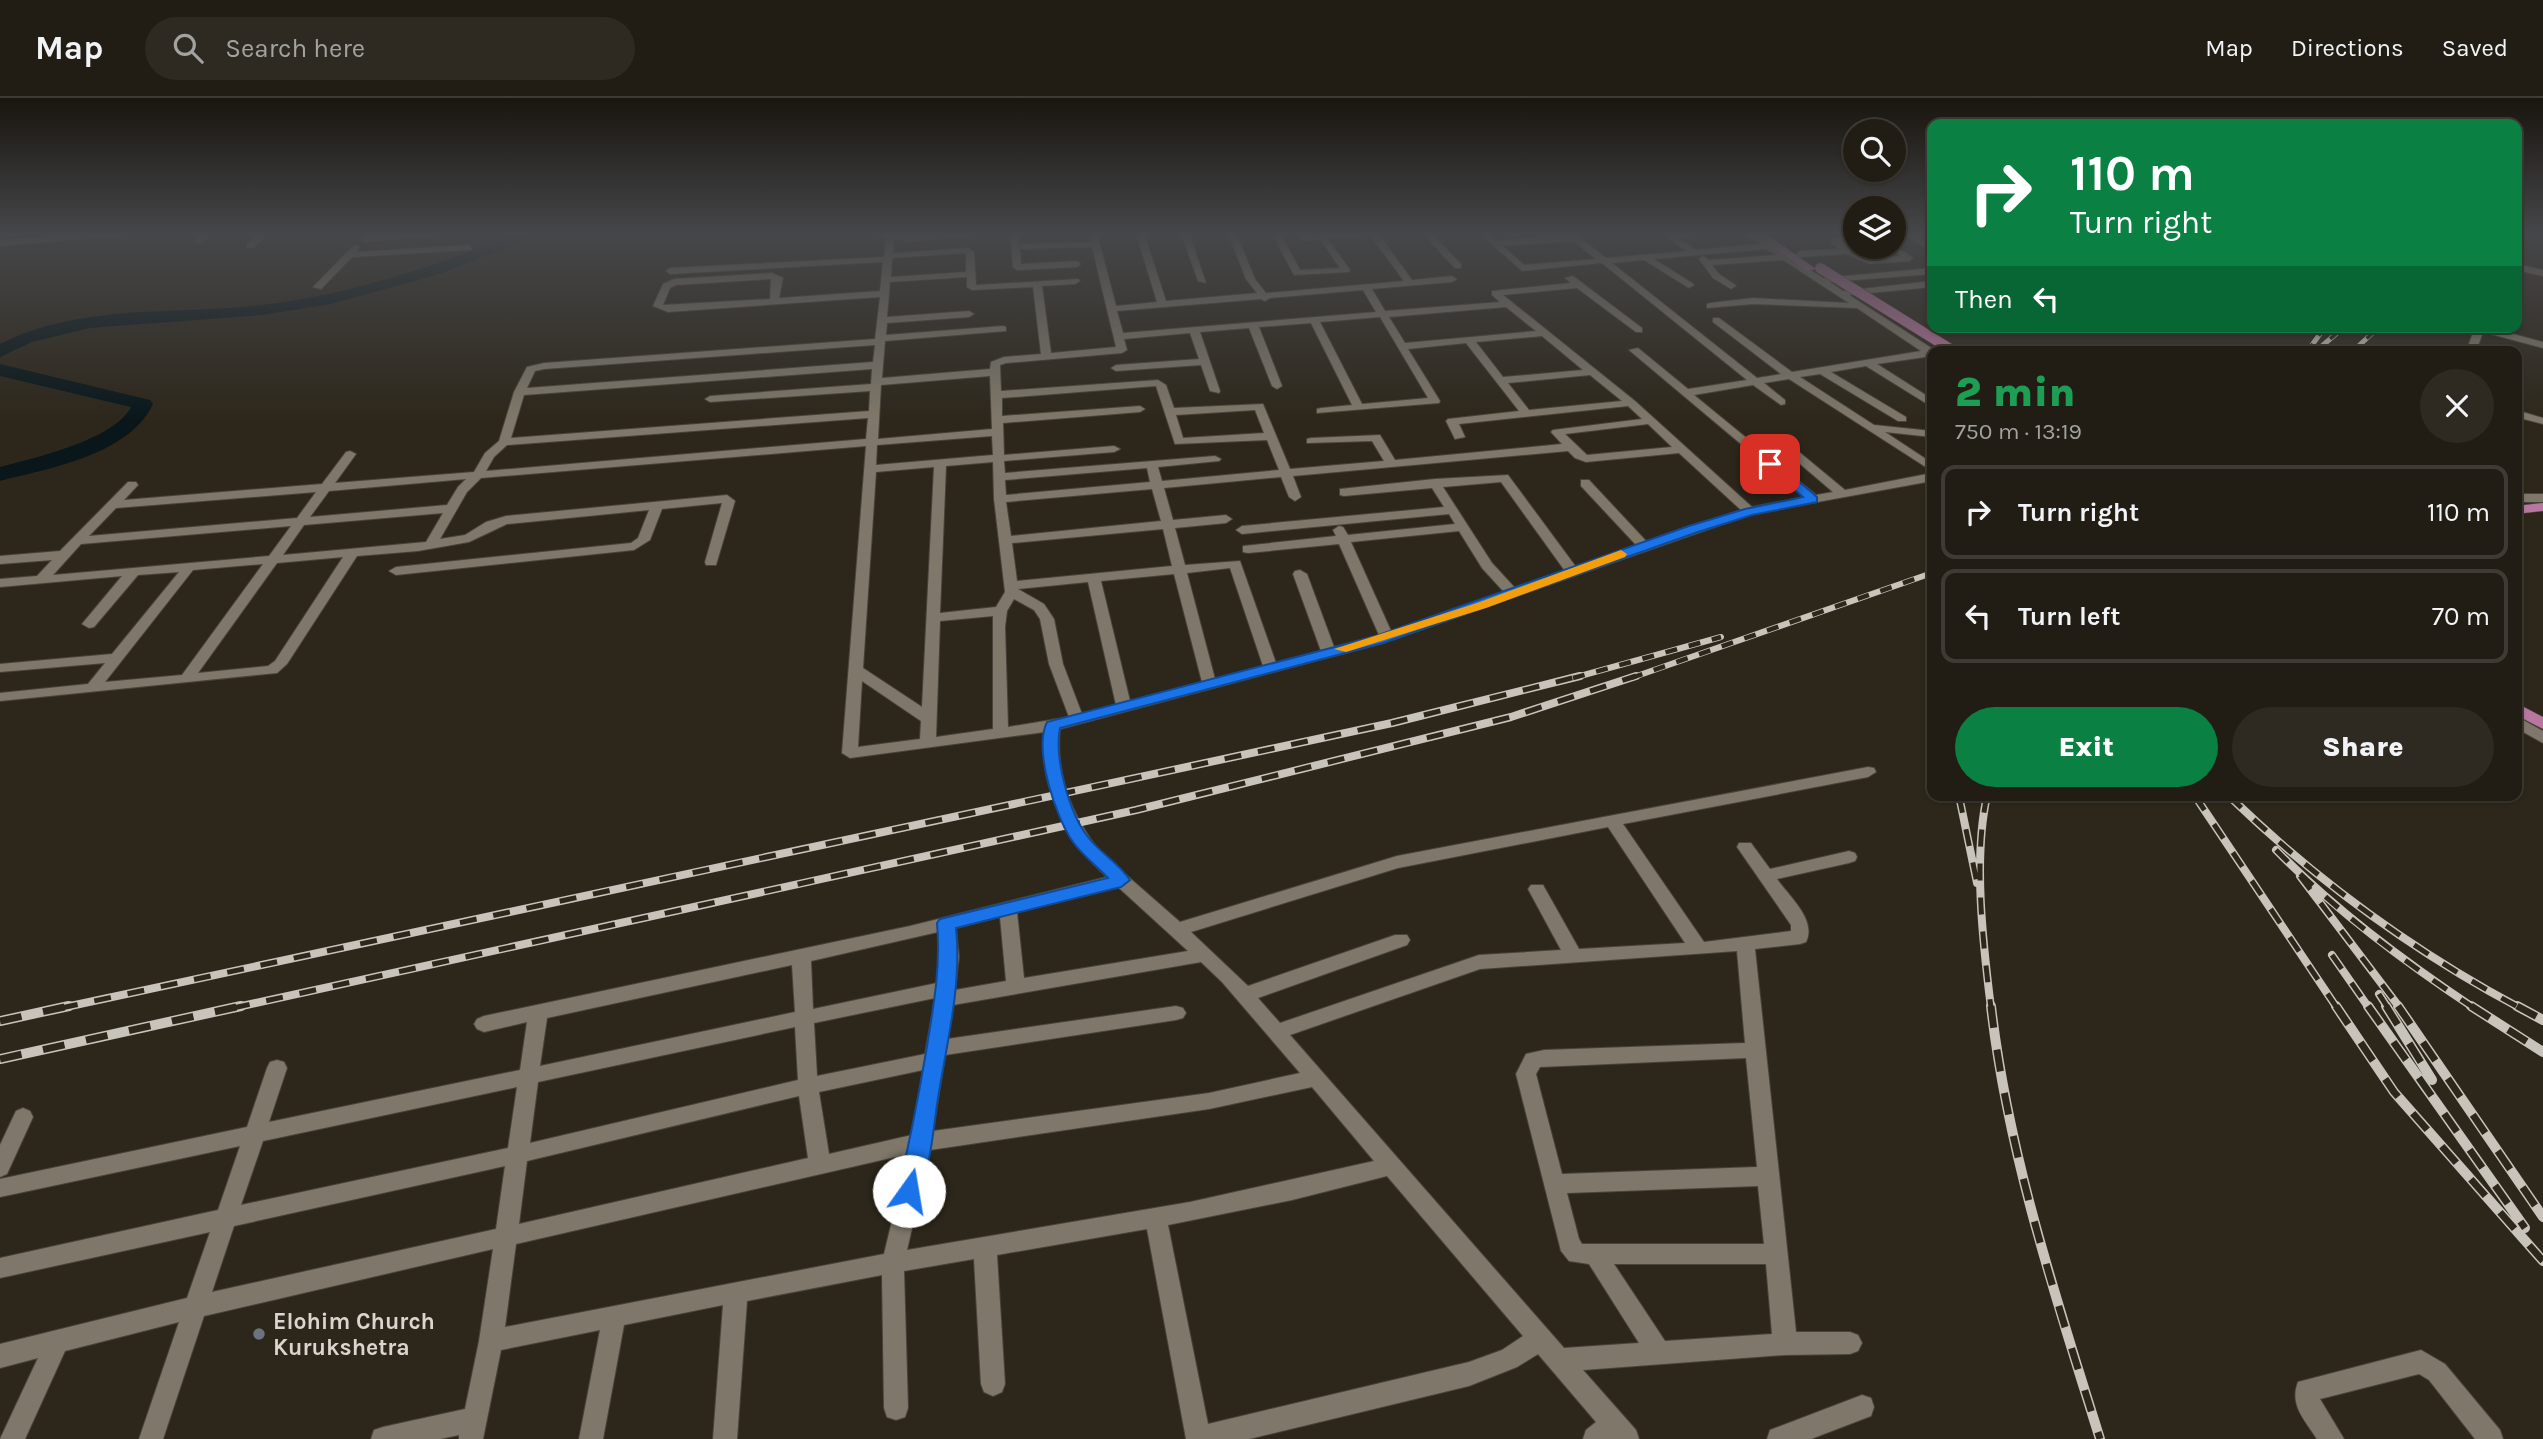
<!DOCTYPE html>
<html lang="en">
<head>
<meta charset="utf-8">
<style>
	body { margin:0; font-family:Karla,sans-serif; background:#2e2a22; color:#f1f3f6; height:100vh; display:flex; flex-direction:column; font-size:26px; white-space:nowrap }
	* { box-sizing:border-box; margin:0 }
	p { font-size:23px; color:#a2a2a0 }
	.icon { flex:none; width:38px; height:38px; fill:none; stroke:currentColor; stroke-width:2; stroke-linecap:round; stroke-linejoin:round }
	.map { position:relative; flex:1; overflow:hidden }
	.panel { position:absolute; left:1927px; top:248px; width:595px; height:455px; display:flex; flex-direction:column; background:#221d14; border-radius:14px; box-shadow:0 2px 5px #0004,0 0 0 2px #3f3b34 }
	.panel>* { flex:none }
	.guide { position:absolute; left:1927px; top:21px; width:595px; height:214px; border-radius:14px; box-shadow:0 2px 5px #0004,0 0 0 2px #3f3b34; background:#0b8043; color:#fff; overflow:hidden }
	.tools { position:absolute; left:1843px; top:21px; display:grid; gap:14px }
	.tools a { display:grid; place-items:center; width:63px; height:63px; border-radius:50%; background:#221d14; box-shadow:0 2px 5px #0004,0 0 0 2px #3f3b34; font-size:35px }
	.pin { position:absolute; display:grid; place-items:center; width:60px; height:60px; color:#fff; margin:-30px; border-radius:14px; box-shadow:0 4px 10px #0006 }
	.me { position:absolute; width:77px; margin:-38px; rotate:13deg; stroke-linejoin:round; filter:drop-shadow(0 0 5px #0008) }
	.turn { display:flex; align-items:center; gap:24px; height:147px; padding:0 28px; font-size:32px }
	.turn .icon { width:91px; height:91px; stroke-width:2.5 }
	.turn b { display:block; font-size:49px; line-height:60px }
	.then { display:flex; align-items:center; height:66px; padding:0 28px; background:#0003; gap:14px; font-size:26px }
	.round { display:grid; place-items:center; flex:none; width:74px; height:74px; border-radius:37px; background:#2e2a22 }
	.head { display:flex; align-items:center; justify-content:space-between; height:119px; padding:0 28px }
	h1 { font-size:42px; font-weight:800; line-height:52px; color:#1e9e55 }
	.primary-button { display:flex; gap:14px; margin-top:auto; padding:14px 28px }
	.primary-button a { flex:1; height:80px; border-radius:42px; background:#0b8043; color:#fff; font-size:28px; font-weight:800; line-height:80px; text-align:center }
	.primary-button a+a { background:#2e2a22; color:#f1f3f6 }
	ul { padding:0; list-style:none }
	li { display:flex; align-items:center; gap:21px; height:94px; margin:0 14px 10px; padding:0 14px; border:4px solid #3f3b34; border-radius:14px }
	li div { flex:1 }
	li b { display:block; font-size:26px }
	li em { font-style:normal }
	header { display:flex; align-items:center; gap:42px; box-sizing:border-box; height:98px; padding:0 35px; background:#221d14; border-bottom:2px solid #3f3b34 }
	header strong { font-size:33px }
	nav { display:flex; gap:38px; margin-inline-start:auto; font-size:24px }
	.search { width:490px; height:63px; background:#2e2a22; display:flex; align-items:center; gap:18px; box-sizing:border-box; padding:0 24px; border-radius:38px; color:#a2a2a0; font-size:26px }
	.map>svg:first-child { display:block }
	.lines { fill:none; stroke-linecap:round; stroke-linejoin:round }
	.river { fill:#09171a; fill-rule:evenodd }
	.minor-casing { stroke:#49433a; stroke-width:2 }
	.major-casing { stroke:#49433a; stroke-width:1 }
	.minor { fill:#7f786a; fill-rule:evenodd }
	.major { fill:#b7779e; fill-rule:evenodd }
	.rail-far3-casing { stroke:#c8c4bc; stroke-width:5 }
	.rail-far2-casing { stroke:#c8c4bc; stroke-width:6 }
	.rail-far1-casing { stroke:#c8c4bc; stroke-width:8 }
	.rail-casing { stroke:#c8c4bc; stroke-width:10 }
	.rail-far3 { stroke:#2d271b; stroke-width:3.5; stroke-dasharray:10; stroke-linecap:butt }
	.rail-far2 { stroke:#2d271b; stroke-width:4.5; stroke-dasharray:12; stroke-linecap:butt }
	.rail-far1 { stroke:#2d271b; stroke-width:5; stroke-dasharray:17; stroke-linecap:butt }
	.rail { stroke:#2d271b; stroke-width:7; stroke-dasharray:22; stroke-linecap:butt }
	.major-bridge-casing { stroke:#49433a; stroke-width:11; stroke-linecap:butt }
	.major-bridge { stroke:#b7779e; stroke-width:10 }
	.route { fill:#1a73e8; stroke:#114b97; stroke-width:2 }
	.slow { fill:#f59e0b }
	.worship-dot { fill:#6b7280; stroke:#2d271b; stroke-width:2.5 }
	.labels { text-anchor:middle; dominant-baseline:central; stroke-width:7; stroke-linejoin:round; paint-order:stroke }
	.near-poi-label { font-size:23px; font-weight:bold; fill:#dad6cf; stroke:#2d271b; text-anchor:start }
</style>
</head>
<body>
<header>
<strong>Map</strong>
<div class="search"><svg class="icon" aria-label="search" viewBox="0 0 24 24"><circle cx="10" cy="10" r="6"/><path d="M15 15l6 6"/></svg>Search here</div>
<nav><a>Map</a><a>Directions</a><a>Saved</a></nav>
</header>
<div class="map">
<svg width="2543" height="1341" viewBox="0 0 2543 1341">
	<rect width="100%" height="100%" fill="#2d271b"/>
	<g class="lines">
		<path class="river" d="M518 135H541L440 176 331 206 262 217 90 230 32 244 0 259V246C80 205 175 217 262 207 350 197 435 168 518 135Z
			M0 266 150 302 153 306C129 357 50 370 0 383V369C34 360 114 342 131 309L0 278Z"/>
		<defs>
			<path id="minor" d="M104 135H152L0 148V142Z
				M202 135H211L202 145H196L195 143Z
				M259 135H268L253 150H247V146Z
				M411 135H461L365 144 361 141 365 138Z
				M866 135 908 138 999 135 908 144 894 141 893 155 969 150 974 154 976 187 1078 181 1080 183 1075 186 1042 188 1051 255 1116 249 1092 149 1020 151 1021 166 1077 163 1081 166 1077 169 1017 172 1013 169 1010 135H1018L1019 146 1091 144 1089 135H1097L1116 208 1157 204 1136 135H1144L1166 203 1257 195 1246 181 1228 135H1236L1255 181 1266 195 1404 183 1370 137 1328 141 1350 172 1349 174 1294 177 1272 135H1280L1300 172 1340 170 1320 141 1304 143 1300 140 1301 138 1378 135 1412 182 1452 178 1457 181 1452 184 1372 191 1385 213 1500 204 1492 197V193L1571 185 1565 180 1573 178 1642 230V234H1636L1577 190 1503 197 1635 303 1752 409 1804 399 1629 252 1638 250 1688 291 1747 282 1602 165 1522 173 1479 135H1488L1497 143 1575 135 1606 160 1686 153 1669 141V137L1672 136 1702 135 1680 140 1696 152 1759 146 1744 135H1754L1823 180 1932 170V176L1830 184 1843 193 1932 183V189L1849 197 1936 253 1932 254V258L1877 266 1932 301V309L1866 268 1831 274 1906 319V323H1898L1820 276 1800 279 1874 327 1932 333V339L1885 334 1932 365V373L1789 281 1764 285 1785 302V306L1781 307 1753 287 1694 297 1816 397 1833 394 1779 348V344H1787L1845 392 1932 375V383L1752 416 1383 545 1060 631C1055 677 1072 718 1100 754L1180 824 1397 758 1868 669 1874 670 1876 674 1868 679 1623 726 1704 844 1791 833V827L1737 749 1739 745H1751L1770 771 1849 753 1855 755 1857 759 1855 763 1849 765 1777 781C1789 798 1817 822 1806 844L1800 846 1755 851 1796 1234H1850L1858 1237 1862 1245 1858 1253 1850 1256 1785 1257 1583 1272 1636 1332 1639 1341H1583L1586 1332 1596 1324 1538 1256 1517 1269 1469 1288 1249 1341H1186L1147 1131 997 1157 1005 1286 1002 1294 993 1298 984 1294 981 1286 974 1161 904 1173 908 1310 905 1319 896 1322 887 1319 884 1310 882 1177 747 1203 737 1341H713L723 1207 624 1227 603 1341H579L600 1232 501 1252 483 1341H459V1337L440 1341H371L374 1332 383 1329 465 1311 479 1243 493 1151 204 1218 163 1341H139L179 1224 65 1253 25 1341H0L38 1260 0 1270V1246L187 1200 210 1134 0 1180V1160L218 1112 240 1048 0 1099V1081L247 1029 267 970 270 964 277 962 284 964 287 970 269 1024 520 972 527 924 484 934 477 931 474 926 477 921 484 918 910 828 1107 779C1067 743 1038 690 1045 634L850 660 842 655 866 348 481 380 467 394 440 441 465 437 486 424 506 418 727 397 735 403 716 467H706L705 464 722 405 662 411 650 442 634 452 396 477 389 473 396 469 631 445 638 440 649 412 507 426 469 444 418 453 357 458 287 566 277 575 0 603V595L88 586 105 565 0 574V566L112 556 179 474 138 477 94 529 89 530 82 526 122 478 0 489V481L37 478 52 462 0 466V458L60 453 128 384H136L138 387 124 402 322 386 346 354 350 353 356 356 335 385 474 374 485 355 499 343 514 294 527 269 544 265 875 241 880 199 668 214 653 208 663 186 674 181 772 175 783 180 779 200 880 193 883 164 670 176 666 173 670 170 884 159 886 140ZM1573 143 1596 161 1524 167 1503 148ZM1766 151 1776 157 1709 162 1703 158 1699 161 1713 180 1731 191 1736 188 1734 186 1719 176 1712 167 1783 162 1849 205 1753 200 1710 205 1707 206V210L1753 206 1857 210 1921 253 1792 274 1719 220H1713V224L1781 276 1757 280 1612 165 1644 162 1689 190 1694 187 1692 185 1654 161ZM966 155V174L891 179 892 160ZM967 179V189L972 192 1033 189 1041 256 1004 259 991 264 990 271 882 280 885 243 1006 233V229L1003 228 886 237 887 225 969 219 974 216 969 213 887 219 890 184ZM771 181 770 201 663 207 670 190 676 187ZM1363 192 1376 214 1123 235 1117 213 1261 201 1265 203 1270 200ZM1506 209 1536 233 1405 245 1389 219ZM1380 219 1428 300 1362 306 1320 224ZM1311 225 1352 307 1321 310 1317 311V315L1439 305 1440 303 1408 251 1466 245 1519 313 1448 321 1446 323 1455 341 1465 339 1459 326 1628 308 1642 321 1553 332 1551 334 1562 346 1395 362 1380 337 1311 340 1307 341V345L1372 343 1384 363 1290 371 1263 306 1174 310 1166 287 1158 282 1001 293 1000 267 1006 265 1122 255 1127 252 1124 241 1190 235 1199 261 1116 267 1111 270 1116 273 1201 267 1210 293 1219 295 1220 293 1200 234 1249 230 1272 288 1277 291 1282 288 1259 229ZM1542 238 1583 272 1503 279 1476 244ZM875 247 873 264 527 290 535 273 544 271ZM872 271 871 286 710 298 705 301 710 304 870 293 869 313 511 340 524 297ZM1590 277 1622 303 1529 312 1508 285ZM990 278 992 331 878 341 881 287ZM1156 288 1175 346 1267 342 1279 372 1162 383 1158 369 1219 363 1221 361 1215 358 1005 375 1004 363 1114 354 1120 351 1114 348 1004 357 1003 325 1140 314 1145 311 1140 308 1002 318V300ZM1255 312 1264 335 1183 340 1176 317ZM868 320 866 341 486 373 494 359 507 347ZM1648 326 1672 349 1587 357 1565 336ZM992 338 993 357 876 367 877 347ZM1568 353 1575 360 1586 364 1679 355 1741 412 1647 444 1589 382H1581V388L1637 448 1576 469 1508 377 1435 381 1340 391V397L1344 398 1432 390 1444 409 1242 428 1236 432 1242 436 1449 416 1455 426 1348 437 1343 429 1339 428 1333 432 1336 438 1243 448V454L1248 455 1339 446 1379 537 1334 549 1307 476 1300 472 1295 473 1293 476 1321 553 1276 565 1240 463 1185 467 1175 430 1226 425 1232 421 1226 417 1173 422 1164 390 1281 379 1289 399 1295 403 1301 399 1293 378ZM993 364 994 401 1005 494 996 509 940 515 946 368ZM934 369 922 609 863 570 876 374ZM1147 370 1150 384 1006 397 1005 382ZM466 381 458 389 447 407 310 419 329 393ZM1501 384 1565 473 1515 490 1492 465 1443 389ZM1152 391 1161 423 1011 438 1006 404ZM316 394 297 420 89 438 116 410ZM443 415 426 444 283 457 304 427ZM291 428 269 458 53 477 81 446ZM1163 431 1172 468 1017 483 1012 445ZM1459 433 1482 470 1504 494 1391 533 1351 444ZM343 459 275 563 268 568 198 575 277 465ZM263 466 182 577 105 584 193 472ZM1230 470 1263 568 1215 581 1187 475ZM1174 476 1202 584 1130 603 1101 483ZM1088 484 1116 607 1082 616 1063 566 1054 521 1044 506 1018 491ZM1014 501 1034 512 1040 521 1049 566 1069 619 1008 629 1005 529 1007 513ZM993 518V631L936 639 940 523ZM862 583 921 623 920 641 858 649ZM1608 729 1685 845 1579 851 1543 787H1531L1528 791 1561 852 1479 857 1280 925 1258 900 1407 847 1410 842 1407 837H1395L1248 888 1191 834 1398 770ZM1118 789 1188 853 1024 880 1017 814ZM1000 819 1006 883 955 892 959 859 956 830ZM938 834 941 859 937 885 813 911 811 863ZM1737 853 1745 945 1544 952 1526 956 1516 976 1561 1153 1569 1163 1589 1166 1639 1245 1564 1250 1290 937 1480 871ZM1201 864 1222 884 1300 975 1209 995 933 1033 945 957 1176 922 1183 920 1186 915 1183 910 1176 908 947 941 953 907ZM792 867 795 914 540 968 547 920ZM935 900 925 956 817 978 814 925ZM795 929 798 982 530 1045 538 984ZM1746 960 1757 1069 1562 1076 1536 976 1540 969ZM923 972 912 1037 829 1056 819 994ZM517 989 508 1050 241 1107 263 1043ZM1312 989 1374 1063 1190 1104 907 1152 930 1052 1209 1011ZM799 998 808 1060 519 1126 527 1063ZM908 1056 884 1156 505 1229 516 1146ZM505 1068 496 1131 212 1194 234 1128ZM1387 1078 1523 1238 1502 1252 1469 1264 1208 1326 1168 1127 1292 1102ZM1758 1088 1764 1146H1582L1579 1141 1567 1095ZM1614 1166H1766L1772 1236 1665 1243Z
				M1181 135H1189L1206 185 1198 183Z
				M1422 135H1431L1461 166V170H1455Z
				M1902 135H1913L1932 146V153Z
				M1853 137 1855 142 1841 144 1870 160 1900 158 1888 149 1894 147 1913 160 1909 163 1869 166 1846 156 1800 159 1796 156 1800 153 1839 151 1831 145V141Z
				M468 147 472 150 471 152 352 159 321 191 313 189 353 148H359L357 154Z
				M2516 166 2543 172V178L2516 172Z
				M2475 229H2487L2543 244V250L2483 234 2476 254H2466Z
				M2516 312 2543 320V326L2516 319Z
				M2516 396H2543V404H2516Z
				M2516 618 2543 633V645L2516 630Z
				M23 1010 30 1013 33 1019 7 1076 0 1079V1047L16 1013Z
				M2421 1252 2445 1266 2500 1332 2503 1341H2475L2429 1282 2419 1276 2320 1301 2344 1341H2317C2305 1322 2289 1307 2298 1284Z
				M1862 1297 1871 1300 1874 1309 1871 1318 1811 1341H1767L1770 1332Z"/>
			<path id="major" d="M1754 135H1765L1816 171 1807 173Z
				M2543 405V413L2516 416V408Z
				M2516 605 2543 619V631L2516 617Z"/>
		</defs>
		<use href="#minor" class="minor-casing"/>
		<use href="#major" class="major-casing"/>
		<use href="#minor" class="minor"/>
		<use href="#major" class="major"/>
		<defs>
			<path id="rail-far3" d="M2284 234 2290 229
				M2307 254 2325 229
				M2315 254 2344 229
				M2352 254 2379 229"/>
			<path id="rail-far2" d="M1573 580 1721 539
				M1631 580 1932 475"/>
			<path id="rail-far1" d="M1959 698 1977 785
				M1987 698C1973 760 1983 846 1991 910
				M2195 698 2337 910
				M2229 698C2316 782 2413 853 2520 910
				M2276 752C2336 813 2403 863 2474 910
				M2300 778 2400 910
				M2332 857 2369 910
				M2379 896 2388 910
				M61 910 1392 625 1580 578
				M233 910 1136 712 1511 619 1636 578"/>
			<path id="rail" d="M1991 908C2008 1056 2056 1200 2100 1341
				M2336 908 2394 994 2543 1163
				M2368 908 2525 1130
				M2386 908 2432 982
				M2398 908 2543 1119
				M2471 908 2543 954
				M2517 908 2543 922
				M0 923 69 908
				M0 961 241 908"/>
		</defs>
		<use href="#rail-far3" class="rail-far3-casing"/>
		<use href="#rail-far2" class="rail-far2-casing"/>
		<use href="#rail-far1" class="rail-far1-casing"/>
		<use href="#rail" class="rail-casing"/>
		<use href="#rail-far3" class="rail-far3"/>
		<use href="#rail-far2" class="rail-far2"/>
		<use href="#rail-far1" class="rail-far1"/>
		<use href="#rail" class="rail"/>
		<defs>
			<path id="major-bridge" d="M1820 170 1955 254"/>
		</defs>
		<use href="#major-bridge" class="major-bridge-casing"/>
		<use href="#major-bridge" class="major-bridge"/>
	</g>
	<linearGradient id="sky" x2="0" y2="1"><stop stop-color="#19150f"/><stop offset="0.42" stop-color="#46474a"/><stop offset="1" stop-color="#46474a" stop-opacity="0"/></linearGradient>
	<rect width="2543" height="323" fill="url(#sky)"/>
	<path class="route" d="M1766 363H1775L1817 399V404L1752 417 1698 434 1383 545 1060 630C1054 660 1069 715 1088 739 1100 755 1119 765 1130 782L1121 789 956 830C962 886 947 944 938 1000 933 1032 931 1070 917 1100L909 1102 901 1100 898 1093C909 1047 918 1001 926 954 933 911 941 870 937 825L940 821 1108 780C1097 768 1082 757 1073 744 1056 720 1033 652 1047 624L1373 539 1689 428 1745 411 1803 399 1766 368Z"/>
	<path class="slow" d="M1621 452 1627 456 1625 459 1486 510 1346 554 1334 551 1477 505Z"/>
	<circle class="worship-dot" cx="259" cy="1236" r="7"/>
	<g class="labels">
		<g class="near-poi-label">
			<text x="273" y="1223">Elohim Church<tspan x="273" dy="26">Kurukshetra</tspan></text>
		</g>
	</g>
</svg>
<div class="tools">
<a><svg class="icon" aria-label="search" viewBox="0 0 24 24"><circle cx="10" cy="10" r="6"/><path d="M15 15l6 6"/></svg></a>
<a><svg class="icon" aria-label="layers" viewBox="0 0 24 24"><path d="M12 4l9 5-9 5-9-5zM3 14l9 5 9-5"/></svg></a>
</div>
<div class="pin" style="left:1770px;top:366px;background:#d93025"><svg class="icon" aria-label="arrive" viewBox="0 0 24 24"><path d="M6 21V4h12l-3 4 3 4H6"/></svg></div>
<svg class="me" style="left:909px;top:1093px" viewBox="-20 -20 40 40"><circle r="19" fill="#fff"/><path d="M0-13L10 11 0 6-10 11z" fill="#1a73e8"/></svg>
<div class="guide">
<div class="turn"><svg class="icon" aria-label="right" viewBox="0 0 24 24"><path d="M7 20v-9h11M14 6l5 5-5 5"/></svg><div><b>110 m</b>Turn right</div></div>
<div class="then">Then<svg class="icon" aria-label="left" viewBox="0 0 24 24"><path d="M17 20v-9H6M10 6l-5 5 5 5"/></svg></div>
</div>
<section class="panel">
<div class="head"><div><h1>2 min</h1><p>750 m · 13:19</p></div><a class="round"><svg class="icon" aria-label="close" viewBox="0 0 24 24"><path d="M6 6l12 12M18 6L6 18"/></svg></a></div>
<ul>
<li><svg class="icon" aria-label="right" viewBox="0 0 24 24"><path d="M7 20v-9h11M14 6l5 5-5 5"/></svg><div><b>Turn right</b></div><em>110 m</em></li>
<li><svg class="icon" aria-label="left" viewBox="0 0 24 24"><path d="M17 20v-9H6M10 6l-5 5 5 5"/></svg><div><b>Turn left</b></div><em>70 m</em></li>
</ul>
<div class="primary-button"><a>Exit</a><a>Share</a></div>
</section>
</div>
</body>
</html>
